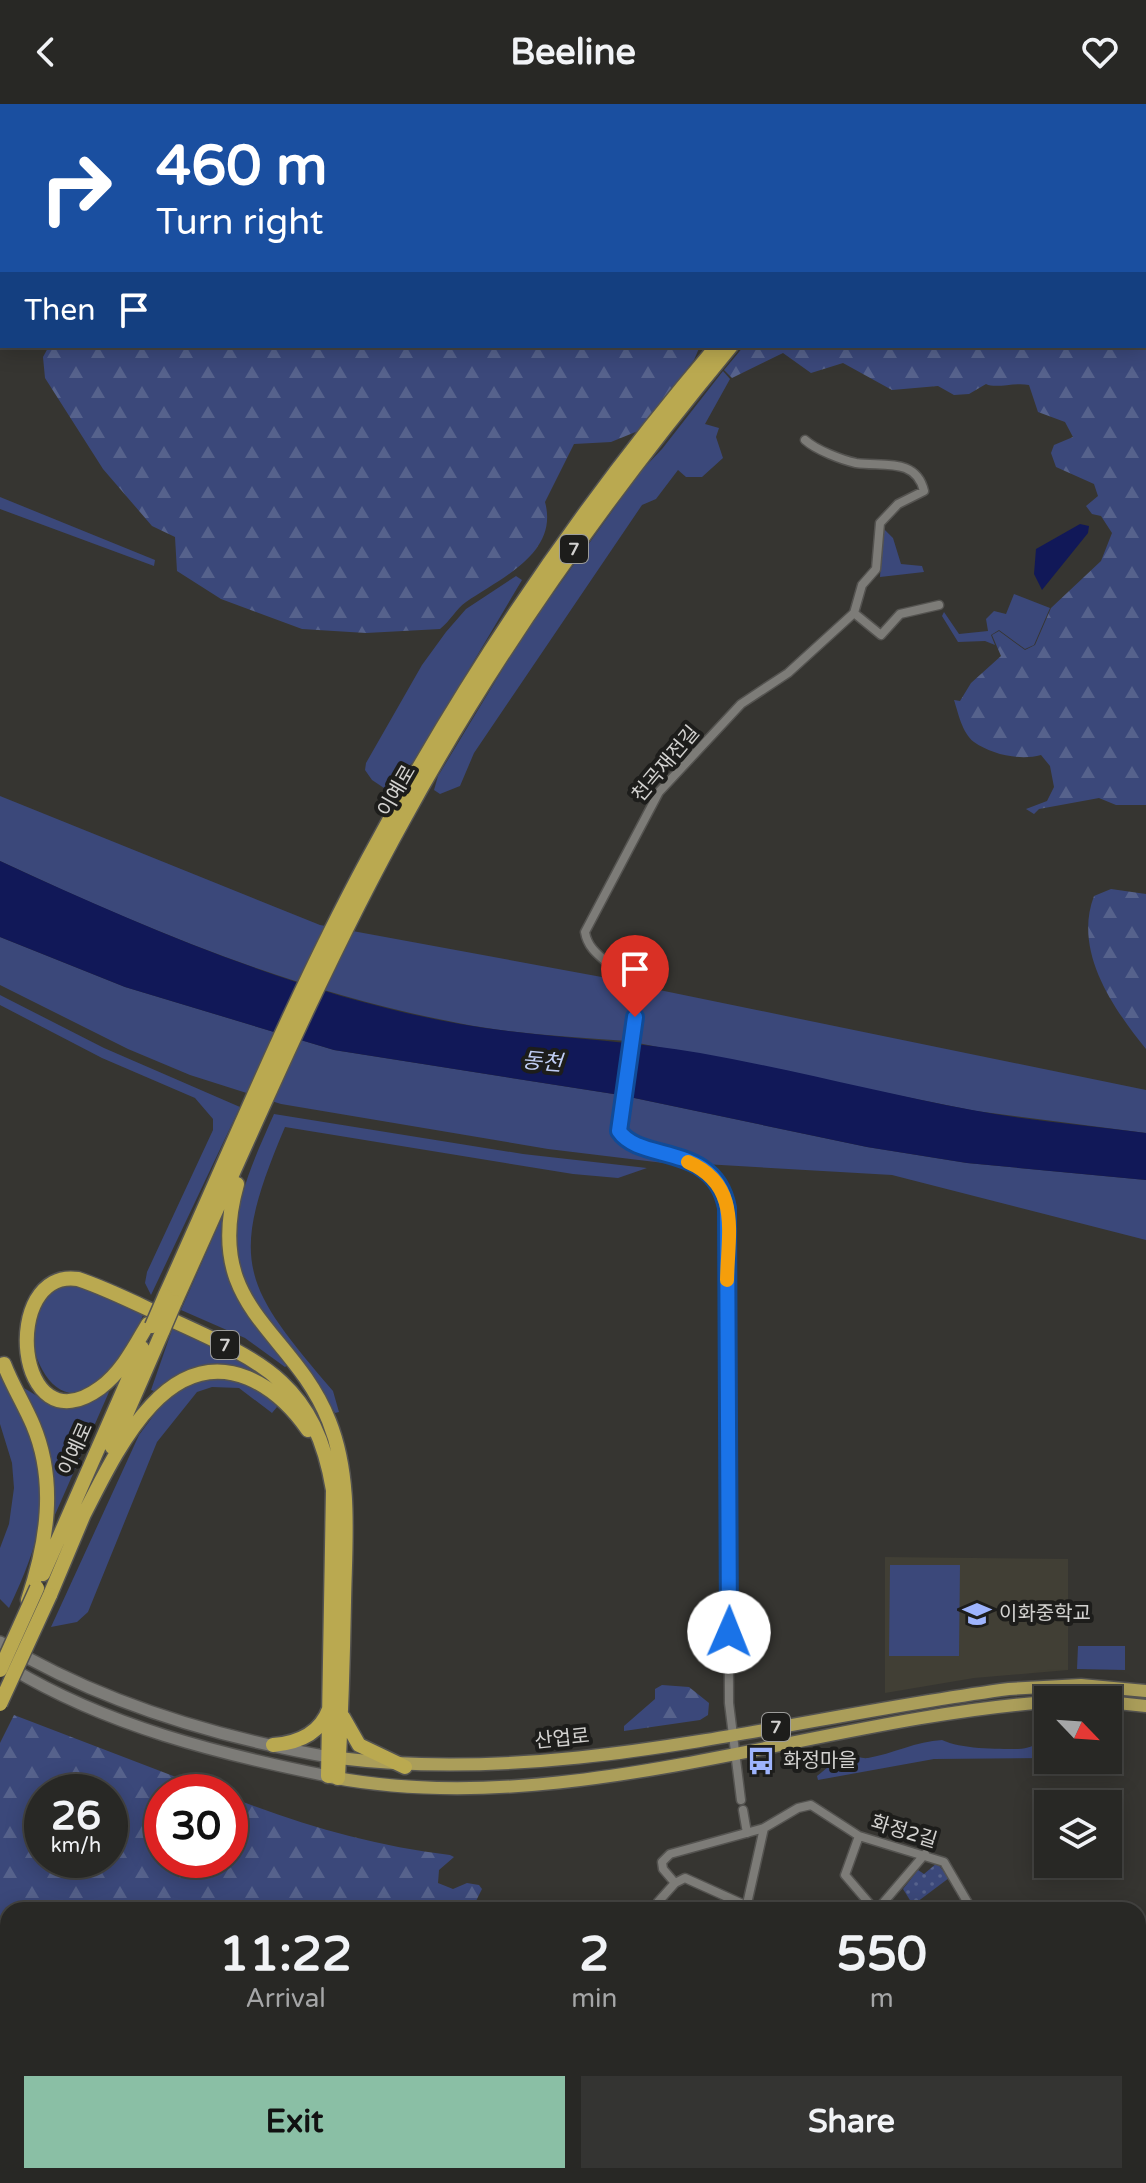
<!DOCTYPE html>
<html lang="en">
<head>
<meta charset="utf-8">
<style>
	body { margin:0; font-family:"Varela Round","Noto Sans KR",sans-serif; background:#343432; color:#f1f3f6; height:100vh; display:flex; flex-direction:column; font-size:30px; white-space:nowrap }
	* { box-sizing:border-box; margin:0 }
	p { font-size:26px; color:#a5a6a7 }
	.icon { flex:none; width:44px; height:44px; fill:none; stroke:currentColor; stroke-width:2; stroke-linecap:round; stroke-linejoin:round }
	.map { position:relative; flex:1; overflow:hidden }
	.panel { position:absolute; left:0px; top:1798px; width:1146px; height:282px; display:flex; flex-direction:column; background:#282825; border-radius:24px 24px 0 0; box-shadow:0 4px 20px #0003,0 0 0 2px #444442 }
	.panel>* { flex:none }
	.guide { position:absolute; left:0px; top:0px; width:1146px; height:244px; box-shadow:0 4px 20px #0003,0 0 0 2px #444442; background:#1a4fa0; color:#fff; overflow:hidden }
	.needle { width:52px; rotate:115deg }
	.buttons { position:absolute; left:1034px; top:1582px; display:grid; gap:16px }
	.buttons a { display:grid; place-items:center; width:88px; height:88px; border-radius:0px; background:#282825; box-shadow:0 4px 20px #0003,0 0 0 2px #444442; font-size:40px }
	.speed { position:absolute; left:24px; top:1670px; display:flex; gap:16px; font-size:40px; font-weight:700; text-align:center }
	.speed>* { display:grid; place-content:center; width:104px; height:104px; border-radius:50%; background:#282825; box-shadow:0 4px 20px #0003,0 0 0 2px #444442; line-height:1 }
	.speed small { font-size:20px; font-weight:400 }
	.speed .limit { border:12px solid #d22; background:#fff; color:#111 }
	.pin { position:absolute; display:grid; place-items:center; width:68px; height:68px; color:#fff; margin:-82px -34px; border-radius:50% 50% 50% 0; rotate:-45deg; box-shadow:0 0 8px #0007 }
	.pin .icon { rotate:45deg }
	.me { position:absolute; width:88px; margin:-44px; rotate:1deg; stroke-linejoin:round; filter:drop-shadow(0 0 6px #0008) }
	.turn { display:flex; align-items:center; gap:28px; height:168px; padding:0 24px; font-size:36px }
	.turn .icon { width:104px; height:104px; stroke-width:2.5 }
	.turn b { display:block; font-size:56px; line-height:68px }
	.then { display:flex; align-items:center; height:76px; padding:0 24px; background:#0003; gap:16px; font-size:30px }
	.eta { display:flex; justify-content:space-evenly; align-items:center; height:136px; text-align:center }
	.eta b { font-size:48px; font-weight:700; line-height:56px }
	.primary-button { display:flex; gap:16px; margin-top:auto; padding:16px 24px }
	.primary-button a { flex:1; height:92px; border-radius:0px; background:#8abfa5; color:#111; font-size:32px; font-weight:700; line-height:92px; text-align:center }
	.primary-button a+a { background:#343432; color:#f1f3f6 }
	header { display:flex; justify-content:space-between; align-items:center; height:104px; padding:0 24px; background:#282825; font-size:36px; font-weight:700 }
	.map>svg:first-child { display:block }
	.built { fill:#413f35 }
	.grass { fill:#3b487a }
	.forest { fill:url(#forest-firs); fill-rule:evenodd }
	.garden { fill:url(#garden-dots) }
	.water { fill:#111858 }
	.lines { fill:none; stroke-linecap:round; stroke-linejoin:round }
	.trunk-tunnel { stroke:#4e4d49; stroke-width:14; stroke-dasharray:14 7; stroke-linecap:butt }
	.minor-casing { stroke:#545350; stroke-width:11 }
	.secondary-casing { stroke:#545350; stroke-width:14 }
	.primary-casing { stroke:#545350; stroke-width:15 }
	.trunk-casing { stroke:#545350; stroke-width:17 }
	.minor { stroke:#7d7c78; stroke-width:8 }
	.secondary { stroke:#7d7c78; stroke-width:11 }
	.primary { stroke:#ab9e5a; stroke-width:12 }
	.trunk { stroke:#baa950; stroke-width:14 }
	.trunk-bridge-casing { stroke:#545350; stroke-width:17; stroke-linecap:butt }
	.trunk-bridge { stroke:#baa950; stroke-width:14 }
	.route-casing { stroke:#114b97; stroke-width:20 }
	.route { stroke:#1a73e8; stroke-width:14 }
	.slow { stroke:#f59e0b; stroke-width:14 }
	.labels { text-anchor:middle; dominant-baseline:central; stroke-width:8; stroke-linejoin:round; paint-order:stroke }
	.shield { fill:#1d1d1b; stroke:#9c9c9a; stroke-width:2 }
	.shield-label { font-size:18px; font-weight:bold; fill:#d3d2d0 }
	.street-label { font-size:20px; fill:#d3d2d0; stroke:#1d1d1b }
	.poi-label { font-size:20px; fill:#d3d2d0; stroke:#1d1d1b; text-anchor:start }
	.water-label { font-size:22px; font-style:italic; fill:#c1cef5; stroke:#1d1d1b }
</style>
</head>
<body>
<header><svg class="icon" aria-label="back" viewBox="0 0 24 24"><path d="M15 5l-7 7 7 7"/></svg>Beeline<svg class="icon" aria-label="heart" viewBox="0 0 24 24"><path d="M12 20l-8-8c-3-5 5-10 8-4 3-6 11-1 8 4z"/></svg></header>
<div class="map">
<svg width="1146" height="2079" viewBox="0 0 1146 2079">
	<defs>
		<pattern id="forest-firs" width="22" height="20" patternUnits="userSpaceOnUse" patternTransform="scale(2)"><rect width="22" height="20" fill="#3b487a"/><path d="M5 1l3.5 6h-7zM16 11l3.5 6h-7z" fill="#56628c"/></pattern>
		<pattern id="garden-dots" width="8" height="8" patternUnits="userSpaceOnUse" patternTransform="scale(2)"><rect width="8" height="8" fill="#3b487a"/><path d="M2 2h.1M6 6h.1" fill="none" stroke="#56628c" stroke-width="1.8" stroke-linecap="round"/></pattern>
	</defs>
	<rect width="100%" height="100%" fill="#363531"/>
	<path class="built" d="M885 1453 1068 1455V1566L974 1574 885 1589Z"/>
	<path class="grass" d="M723 267 730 275 705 320 719 324 716 333 723 354 702 373H686L678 366 656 395 642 401 474 649 460 682 440 690 434 686 438 672 524 530 641 367 662 345Z
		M0 393 155 456 154 462 0 405Z
		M883 424 893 434 901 460 922 462 924 468 880 473Z
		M516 472 522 476 415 656 389 682 384 684 372 676 365 666 366 659 422 561 446 528 466 505Z
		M1014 490 1050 504 1034 541 1025 545 999 526 991 531 995 541 985 537 958 538 942 512 944 508 959 530 988 527 986 515 994 507 1006 510Z
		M0 692 320 821 618 876 632 911 628 937C572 933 514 930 458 919 299 889 147 826 0 757Z
		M0 833 125 883 334 946 620 991 867 1043 967 1059 1146 1076V1136L892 1071 704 1060 633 1034 617 1018 615 1031 619 1036 681 1058 680 1061 548 1045 281 1000 190 971 128 945 0 881Z
		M635 881 1146 986V1029L976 1007 638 939 641 910Z
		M0 891 104 944 240 1003 151 1191 145 1179 147 1168 213 1026V1015L195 994 102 954 0 901Z
		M274 1010 523 1050 647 1064 618 1074 573 1070 285 1023C228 1158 241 1179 333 1287L339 1308 335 1309C314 1268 280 1236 255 1198 214 1137 248 1069 274 1010Z
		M221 1115 224 1116 223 1137 288 1261 285 1263 245 1234 181 1206Z
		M77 1179 144 1209C64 1392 0 1209 46 1181 55 1179 68 1180 77 1179Z
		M173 1223 234 1250 270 1272 273 1284 238 1266 157 1288 151 1286Z
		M0 1264C47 1368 60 1397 9 1504L0 1495V1444L9 1420 14 1384 12 1359 0 1320Z
		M207 1274C231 1274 265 1279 277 1303L272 1309 239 1284 212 1283 197 1288 157 1338 88 1508 77 1518 51 1523 139 1331 165 1296 189 1279Z
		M24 1284 47 1298 109 1288 54 1413 49 1351Z
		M890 1461H960L959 1552H889Z
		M1078 1542H1125V1566L1077 1565Z
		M942 1636C961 1645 996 1645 1018 1645 1031 1645 1034 1638 1048 1641V1654L934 1655 818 1676 817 1672C826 1665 839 1653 850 1652 855 1651 861 1655 868 1654 892 1650 917 1637 942 1636Z"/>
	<path class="forest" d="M83 0H805L806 2H78Z
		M945 0H1146V701H1116L1099 694 1039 705 1034 710 1026 705 1047 697 1054 683 1050 662 1041 651C1019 657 991 650 974 638 962 629 958 608 954 596L960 597 971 579 1001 552 992 531 999 527 1025 546 1035 541 1051 504 1101 457 1112 429 1101 412 1092 410 1086 402 1098 392 1094 380 1056 363 1051 349 1054 341 1073 333 1065 318 1038 308 1029 281C1015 278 996 285 986 280L969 290 954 291 938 282 892 286 843 259 811 269 783 249 732 274 724 266 744 242H1144V2Z
		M49 242H700L694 256 638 327 611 338 574 340 545 398C559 449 501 474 466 498 456 505 450 517 440 525L366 529 302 525 221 495 177 467 175 433 152 422 103 365 45 274 43 253Z
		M1111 785 1146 790V945C1113 904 1073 847 1094 792Z
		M662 1581 689 1583 709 1599 708 1611 700 1616 624 1627V1622L655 1595V1585Z
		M14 1611 215 1688H162V1756H230V1693C302 1721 373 1742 450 1751L454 1753 439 1766 438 1779 453 1785 467 1779 479 1781 482 1785 474 1801 482 1806H8V2072L0 2065V1639ZM42 1688H110V1756H42Z
		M8 2072H144L140 2079H16Z
		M370 2072H1040L1044 2079H391Z"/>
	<path class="garden" d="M937 1759 949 1774 913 1801 903 1785 918 1766 924 1770Z"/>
	<path class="water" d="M1080 420 1089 422 1088 429 1042 486 1034 470 1036 445Z
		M0 757C147 825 300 891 460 920 540 934 621 935 700 949 791 965 881 989 972 1006 1029 1017 1088 1021 1146 1029V1076L967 1059 867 1043 620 991 334 946 125 883 0 833Z"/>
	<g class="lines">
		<path class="trunk-tunnel" d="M880 2V0
			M892 2 893 0"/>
		<defs>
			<path id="minor" d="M854 509 881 531 900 510 939 501
				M741 1696 729 1599 727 1104C715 1038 641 1060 619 1027L635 913C635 859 590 861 585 828L659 688 741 600 788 569 854 509 862 481 876 465 880 419 898 400 924 387C916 353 882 363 856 359 842 356 816 346 805 336
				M743 1706 747 1729
				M859 1732 845 1771 875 1806
				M747 1800 764 1724
				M656 1806 658 1798 675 1779
				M756 1806 685 1774 675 1779 663 1765 662 1758 670 1750 764 1724 798 1704 811 1701 859 1732 944 1758 972 1806
				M877 1806 925 1750
				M1138 1960 1146 1966"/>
			<path id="secondary" d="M0 1538C101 1599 219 1634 335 1654
				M11 1564C107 1622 219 1650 328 1672"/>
			<path id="primary" d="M1078 1596H1081
				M1108 1598 1146 1602
				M339 1654C564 1682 787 1614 1009 1585L1081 1581 1146 1587
				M331 1673C566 1718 814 1615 1048 1598"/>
			<path id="trunk" d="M237 1080C202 1205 292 1224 329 1317 352 1374 345 1438 344 1498 343 1557 341 1615 338 1674
				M165 1192C231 1046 292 896 368 755 466 572 583 399 717 242
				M175 1198C249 1035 318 870 405 713 497 545 609 389 731 242
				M148 1220C135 1242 122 1268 100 1284 14 1347 0 1163 78 1175 111 1186 143 1203 174 1217 264 1258 315 1280 333 1386L328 1672
				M4 1260C12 1281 24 1300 33 1321 57 1378 47 1439 28 1496
				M112 1343 163 1226
				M81 1416C112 1357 162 1239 248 1274 274 1285 292 1303 308 1326
				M43 1470 142 1244
				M50 1491 84 1410
				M343 1613 359 1641 405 1663
				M273 1641C298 1639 320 1630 329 1605"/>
		</defs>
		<use href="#minor" class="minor-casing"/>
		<use href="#secondary" class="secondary-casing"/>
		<use href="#primary" class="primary-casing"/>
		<use href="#trunk" class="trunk-casing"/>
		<use href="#minor" class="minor"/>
		<use href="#secondary" class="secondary"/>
		<use href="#primary" class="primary"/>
		<use href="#trunk" class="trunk"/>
		<defs>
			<path id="trunk-bridge" d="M152 1222 165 1192
				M163 1226 175 1198
				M0 1566 37 1484
				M0 1600 50 1491"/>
		</defs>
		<use href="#trunk-bridge" class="trunk-bridge-casing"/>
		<use href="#trunk-bridge" class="trunk-bridge"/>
	</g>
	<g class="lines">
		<defs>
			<path id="route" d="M635 913 619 1027C640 1059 715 1038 727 1104L729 1528"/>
		</defs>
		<use href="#route" class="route-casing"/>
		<use href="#route" class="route"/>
		<path class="slow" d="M688 1058C741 1081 728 1128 727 1176"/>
	</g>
	<defs>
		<symbol id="school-bare" viewBox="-9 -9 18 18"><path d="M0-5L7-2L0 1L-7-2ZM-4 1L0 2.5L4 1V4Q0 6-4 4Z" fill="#9eb4fd" stroke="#1d1d1b" stroke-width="2.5" paint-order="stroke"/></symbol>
		<symbol id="bus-bare" viewBox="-9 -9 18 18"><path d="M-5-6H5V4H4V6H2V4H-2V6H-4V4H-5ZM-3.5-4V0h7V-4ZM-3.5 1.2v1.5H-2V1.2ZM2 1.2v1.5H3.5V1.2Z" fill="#9eb4fd" stroke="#1d1d1b" stroke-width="2.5" paint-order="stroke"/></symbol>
	</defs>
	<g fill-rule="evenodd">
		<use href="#school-bare" x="957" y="1490" width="40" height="40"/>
		<use href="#bus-bare" x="741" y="1637" width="40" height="40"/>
	</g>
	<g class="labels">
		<g class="shield">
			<rect x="560" y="431" width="28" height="28" rx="6"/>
			<rect x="211" y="1227" width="28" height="28" rx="6"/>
			<rect x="762" y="1609" width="28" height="28" rx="6"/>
		</g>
		<g class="shield-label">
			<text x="574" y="445">7</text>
			<text x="225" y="1241">7</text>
			<text x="776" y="1623">7</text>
		</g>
		<g class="street-label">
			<text transform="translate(666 660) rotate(-50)">천곡재전길</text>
			<text transform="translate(397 687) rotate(-60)">이예로</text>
			<text transform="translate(76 1345) rotate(-66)">이예로</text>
			<text transform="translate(562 1635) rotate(-6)">산업로</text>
			<text transform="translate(904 1728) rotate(17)">화정2길</text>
		</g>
		<g class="poi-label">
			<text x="999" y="1510">이화중학교</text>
			<text x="783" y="1657">화정마을</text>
		</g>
		<g class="water-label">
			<text transform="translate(542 958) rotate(5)">동천</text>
		</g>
	</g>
</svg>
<div class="buttons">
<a><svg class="needle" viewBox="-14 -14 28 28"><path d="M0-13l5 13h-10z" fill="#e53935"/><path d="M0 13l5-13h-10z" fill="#a5a6a7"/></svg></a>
<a><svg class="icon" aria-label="layers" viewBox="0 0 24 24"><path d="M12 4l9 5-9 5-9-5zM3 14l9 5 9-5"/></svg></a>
</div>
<div class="speed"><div>26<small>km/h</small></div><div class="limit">30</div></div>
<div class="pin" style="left:635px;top:913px;background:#d93025"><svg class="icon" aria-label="arrive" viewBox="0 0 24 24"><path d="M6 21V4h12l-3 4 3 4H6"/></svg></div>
<svg class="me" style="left:729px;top:1528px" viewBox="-20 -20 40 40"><circle r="19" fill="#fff"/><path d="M0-13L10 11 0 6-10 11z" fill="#1a73e8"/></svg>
<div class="guide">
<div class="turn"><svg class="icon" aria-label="right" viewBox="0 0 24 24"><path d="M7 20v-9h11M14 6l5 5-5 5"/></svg><div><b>460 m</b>Turn right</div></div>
<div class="then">Then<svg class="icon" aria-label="arrive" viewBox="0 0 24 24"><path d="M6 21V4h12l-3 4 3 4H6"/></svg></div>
</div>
<section class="panel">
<div class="eta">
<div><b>11:22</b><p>Arrival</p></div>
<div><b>2</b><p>min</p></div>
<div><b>550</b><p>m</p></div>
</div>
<div class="primary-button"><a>Exit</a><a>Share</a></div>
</section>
</div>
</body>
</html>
